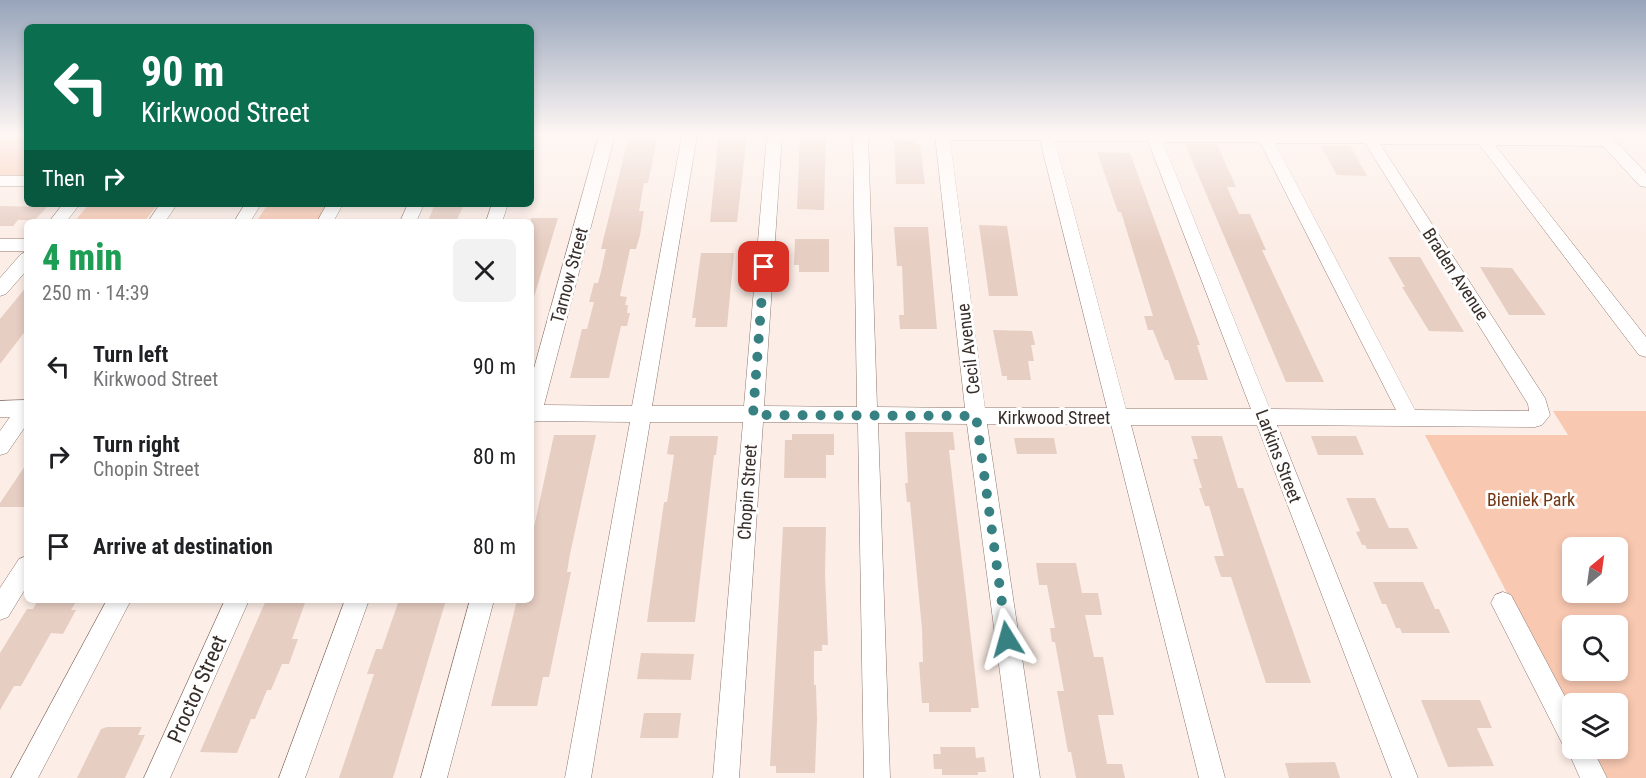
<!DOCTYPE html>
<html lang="en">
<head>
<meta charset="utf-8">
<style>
	body { margin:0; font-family:"Roboto Condensed",sans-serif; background:#f2f2f2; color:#202124; height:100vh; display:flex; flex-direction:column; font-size:22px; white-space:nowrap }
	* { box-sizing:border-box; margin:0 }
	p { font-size:20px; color:#757577 }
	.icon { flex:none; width:33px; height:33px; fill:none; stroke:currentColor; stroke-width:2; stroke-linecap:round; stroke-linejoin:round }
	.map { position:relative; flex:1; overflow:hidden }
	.side { position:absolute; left:24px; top:219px; width:510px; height:384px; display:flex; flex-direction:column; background:#fff; border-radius:9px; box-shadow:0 3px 9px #0003 }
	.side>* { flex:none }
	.hud { position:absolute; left:24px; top:24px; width:510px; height:183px; border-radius:9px; box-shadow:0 3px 9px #0003; background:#0b6e4f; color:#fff; overflow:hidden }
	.needle { width:39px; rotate:29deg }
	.tools { position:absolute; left:1562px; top:537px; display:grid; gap:12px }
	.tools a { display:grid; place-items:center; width:66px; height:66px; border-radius:9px; background:#fff; box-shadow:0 3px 9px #0003; font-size:30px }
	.pin { position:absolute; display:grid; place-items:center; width:51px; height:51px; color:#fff; margin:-26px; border-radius:12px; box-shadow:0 3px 9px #0006 }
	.me { position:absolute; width:66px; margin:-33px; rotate:352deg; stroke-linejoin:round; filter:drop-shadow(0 0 4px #0008) }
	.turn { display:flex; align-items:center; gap:21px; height:126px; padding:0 18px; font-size:27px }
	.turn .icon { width:78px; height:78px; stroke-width:2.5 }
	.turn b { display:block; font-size:42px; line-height:51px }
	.then { display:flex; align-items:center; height:57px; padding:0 18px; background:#0003; gap:12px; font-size:22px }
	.round { display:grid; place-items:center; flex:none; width:63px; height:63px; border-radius:9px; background:#f2f2f2 }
	.headline { display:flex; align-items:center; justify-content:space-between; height:102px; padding:0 18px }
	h1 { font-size:36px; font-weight:800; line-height:45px; color:#1e9e55 }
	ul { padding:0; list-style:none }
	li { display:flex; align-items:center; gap:18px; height:90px; padding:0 18px }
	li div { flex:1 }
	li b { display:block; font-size:22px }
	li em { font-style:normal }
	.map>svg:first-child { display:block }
	.green { fill:#f8c8b1; fill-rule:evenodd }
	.building { fill:#e7cec3 }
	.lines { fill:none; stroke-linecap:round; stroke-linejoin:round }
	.minor-casing { stroke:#8d776d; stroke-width:1 }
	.minor { fill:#fff; fill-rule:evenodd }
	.route { stroke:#388182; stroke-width:10; stroke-dasharray:0 18 }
	.labels { text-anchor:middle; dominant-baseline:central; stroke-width:6; stroke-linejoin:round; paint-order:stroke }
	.street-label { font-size:18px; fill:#372e29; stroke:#fefefe }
	.park-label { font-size:18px; fill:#743614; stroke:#fefefe }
	.near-street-label { font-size:21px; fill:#372e29; stroke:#fefefe }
</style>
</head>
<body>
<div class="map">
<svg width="1646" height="778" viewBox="0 0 1646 778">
	<rect width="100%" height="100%" fill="#fcede6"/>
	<path class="green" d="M6 135H27V175H0V141Z
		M89 204H158L144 222H74Z
		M268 204H329L319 222H256Z
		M1553 411H1646V778H1603L1588 749 1617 748V704H1572V718L1425 435H1568ZM1572 548H1617V592H1572ZM1572 626H1617V670H1572Z"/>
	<path class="building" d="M629 135H658L648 183H644L639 211H644L640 235 636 249H630L620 296 627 297 625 305H628L627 313H630L627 326H621L609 378H570L582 329H587L594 302H589L594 283H598L601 272 606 249H601Z
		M719 135H747L737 222H710Z
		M800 135H826L824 210 797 209Z
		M894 140 916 141V144H920L925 184H896Z
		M1185 144H1217L1236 187H1227L1239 214H1250L1266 250H1262L1324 382H1286Z
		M1350 145 1367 176 1337 175 1321 146Z
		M1097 152 1130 153 1200 345H1197L1208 380H1175L1168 360H1165L1153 330H1148L1144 316H1153L1121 212H1118Z
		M435 204H464L456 222 428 221Z
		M0 206 47 207 35 220H18L13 226H0Z
		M531 218H558L534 297 531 296Z
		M979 225 1007 226 1018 296H989Z
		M894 227H928L937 329H900L899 315H904L902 266H897Z
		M795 239H829V272H799V265H794Z
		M701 253H734L727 327H695L696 318H692Z
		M1388 257H1420L1464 332 1429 331 1402 287H1405Z
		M1480 267 1512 268 1546 315H1509Z
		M27 286V329L0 364V319Z
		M993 330 1032 331 1035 345H1031L1034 361H1028L1031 380H1007V376H1002Z
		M905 432H953L955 450H949L979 708H971V712H929V703H922L919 662H923L922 629 910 502H907L905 483H908Z
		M792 434H834V455H826V478H784L785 440H792Z
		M554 435H596L570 554 567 572H571L549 677H543L537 706H491L517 600H531V541Z
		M670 436H718L716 455H714L695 622H647L664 502H667L674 455 667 454Z
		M1191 436H1222L1238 488H1243L1311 683H1266L1231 577H1221L1214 556H1224L1209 506H1205L1199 488H1202L1193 459H1198Z
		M1311 436H1356L1364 455H1318Z
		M1014 438H1054L1057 454H1017Z
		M27 463V507H0V503Z
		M1346 498H1375L1389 528H1408L1418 549H1367L1365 545H1362L1356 532 1360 531Z
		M783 527H826L825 574 828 645H822V651H814V685H816L817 719 815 773H776V766H770Z
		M1036 563H1076L1082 593H1098L1102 615H1085L1094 657H1103L1114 715H1098L1107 764H1122L1125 778H1076L1071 752H1068L1057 691H1064L1055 642H1052L1050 628H1055L1047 585H1039Z
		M1373 582H1423L1435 609H1439L1450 633H1402L1400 628H1396L1386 604H1382Z
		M38 600H77L71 610H76L63 634 51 633 21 686H14L0 710V653L27 609H33Z
		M266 600H306L292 639H298L289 664H282L271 690H267L255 719H251L237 753 200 752Z
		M399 600H446L393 778H339L374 674H367L376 649H382Z
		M641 653 694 654 691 680 637 679Z
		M1421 700H1480L1492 728H1477L1494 766 1448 767Z
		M644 713H681L678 738H640Z
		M107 727H142L138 735H145L125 778H77L101 729Z
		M940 747H975L976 758 984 757 986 772H978V775H942V769H934L933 754H941Z
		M1335 762 1340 778H1289L1285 763Z"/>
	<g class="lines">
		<defs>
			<path id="minor" d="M599 135H615L544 405 632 406 682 135H697L652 406H744L767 135H782L764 406 857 407 853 135H868L877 407 965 408 935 135H1610L1646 173V187L1640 186 1603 146 1495 145 1646 337V357L1639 355 1479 144H1380L1545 398 1550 415 1542 425 1535 427 1277 425 1418 778H1392L1257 425H1131L1225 778H1199L1111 424H987L1040 778H1014L967 424 878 423 890 778H864L858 423 763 422 739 778H713L743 422H650L591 778H565L630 422 537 421 531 423V379ZM950 140H1040L1107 408H985ZM1055 141H1148L1251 409H1126ZM1163 142H1260L1396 410 1270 409ZM1275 143H1365L1528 404 1529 411 1415 410Z
				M0 176H27V186H0Z
				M63 204H80L66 222H49Z
				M160 204H177L165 222H148Z
				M245 204H261L250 222H234Z
				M327 204H343L333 222H317Z
				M408 204H424L416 222H400Z
				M492 204H508L502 222H486Z
				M0 239H27V251H0Z
				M27 252V270L6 294 0 296V278L21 254Z
				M27 400V424L7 453 0 455V431L10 417H0V401Z
				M27 556V586L8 617 0 620V588L19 559Z
				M1503 592 1511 595 1572 710V748H1592L1607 778H1580L1566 746 1563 745 1491 603 1495 595Z
				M107 600H131L38 778H11Z
				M225 600H249L170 778H144Z
				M345 600H369L305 778H279Z
				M470 600H494L447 778H421Z"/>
		</defs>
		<use href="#minor" class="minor-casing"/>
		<use href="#minor" class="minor"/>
	</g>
	<linearGradient id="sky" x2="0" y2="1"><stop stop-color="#97a4ba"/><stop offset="0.55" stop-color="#fef7f4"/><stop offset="1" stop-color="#fef7f4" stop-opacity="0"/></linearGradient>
	<rect width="1646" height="244" fill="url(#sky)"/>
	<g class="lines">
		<path class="route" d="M764 267 753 415 976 416 1007 639"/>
	</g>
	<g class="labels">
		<g class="street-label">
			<text transform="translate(1456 274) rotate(57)">Braden Avenue</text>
			<text transform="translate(569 275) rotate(-75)">Tarnow Street</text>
			<text transform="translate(968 349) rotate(-97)">Cecil Avenue</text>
			<text x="1054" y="417">Kirkwood Street</text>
			<text transform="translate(1279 456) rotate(69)">Larkins Street</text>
			<text transform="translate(747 492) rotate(-86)">Chopin Street</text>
		</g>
		<g class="park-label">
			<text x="1531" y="499">Bieniek Park</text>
		</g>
		<g class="near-street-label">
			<text transform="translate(197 689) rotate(-66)">Proctor Street</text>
		</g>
	</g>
</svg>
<div class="tools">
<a><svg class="needle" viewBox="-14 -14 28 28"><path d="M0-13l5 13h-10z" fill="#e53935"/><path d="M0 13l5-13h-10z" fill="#757577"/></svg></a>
<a><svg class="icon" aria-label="search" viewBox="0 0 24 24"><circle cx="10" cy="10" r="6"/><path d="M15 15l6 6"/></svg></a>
<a><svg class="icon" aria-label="layers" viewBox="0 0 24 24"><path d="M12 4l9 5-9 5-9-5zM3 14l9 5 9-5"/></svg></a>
</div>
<div class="pin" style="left:764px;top:267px;background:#d93025"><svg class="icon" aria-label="arrive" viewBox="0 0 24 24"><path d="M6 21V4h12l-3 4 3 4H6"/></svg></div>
<svg class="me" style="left:1007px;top:639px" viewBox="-20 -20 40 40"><path d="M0-17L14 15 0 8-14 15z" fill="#388182" stroke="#fff" stroke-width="4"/></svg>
<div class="hud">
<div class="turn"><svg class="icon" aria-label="left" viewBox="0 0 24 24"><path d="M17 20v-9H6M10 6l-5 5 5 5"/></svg><div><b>90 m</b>Kirkwood Street</div></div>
<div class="then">Then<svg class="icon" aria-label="right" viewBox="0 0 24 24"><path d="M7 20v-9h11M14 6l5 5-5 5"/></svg></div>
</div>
<section class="side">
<div class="headline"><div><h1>4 min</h1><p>250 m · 14:39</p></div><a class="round"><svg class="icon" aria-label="close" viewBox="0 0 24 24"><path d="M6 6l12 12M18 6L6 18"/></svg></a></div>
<ul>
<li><svg class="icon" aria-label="left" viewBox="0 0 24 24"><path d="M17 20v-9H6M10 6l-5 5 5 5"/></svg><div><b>Turn left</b><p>Kirkwood Street</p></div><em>90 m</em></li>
<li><svg class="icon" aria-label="right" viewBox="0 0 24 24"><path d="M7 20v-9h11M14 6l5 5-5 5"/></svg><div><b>Turn right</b><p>Chopin Street</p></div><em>80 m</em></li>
<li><svg class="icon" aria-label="arrive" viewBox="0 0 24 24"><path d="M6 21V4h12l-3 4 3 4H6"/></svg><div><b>Arrive at destination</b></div><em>80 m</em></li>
</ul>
</section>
</div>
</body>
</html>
